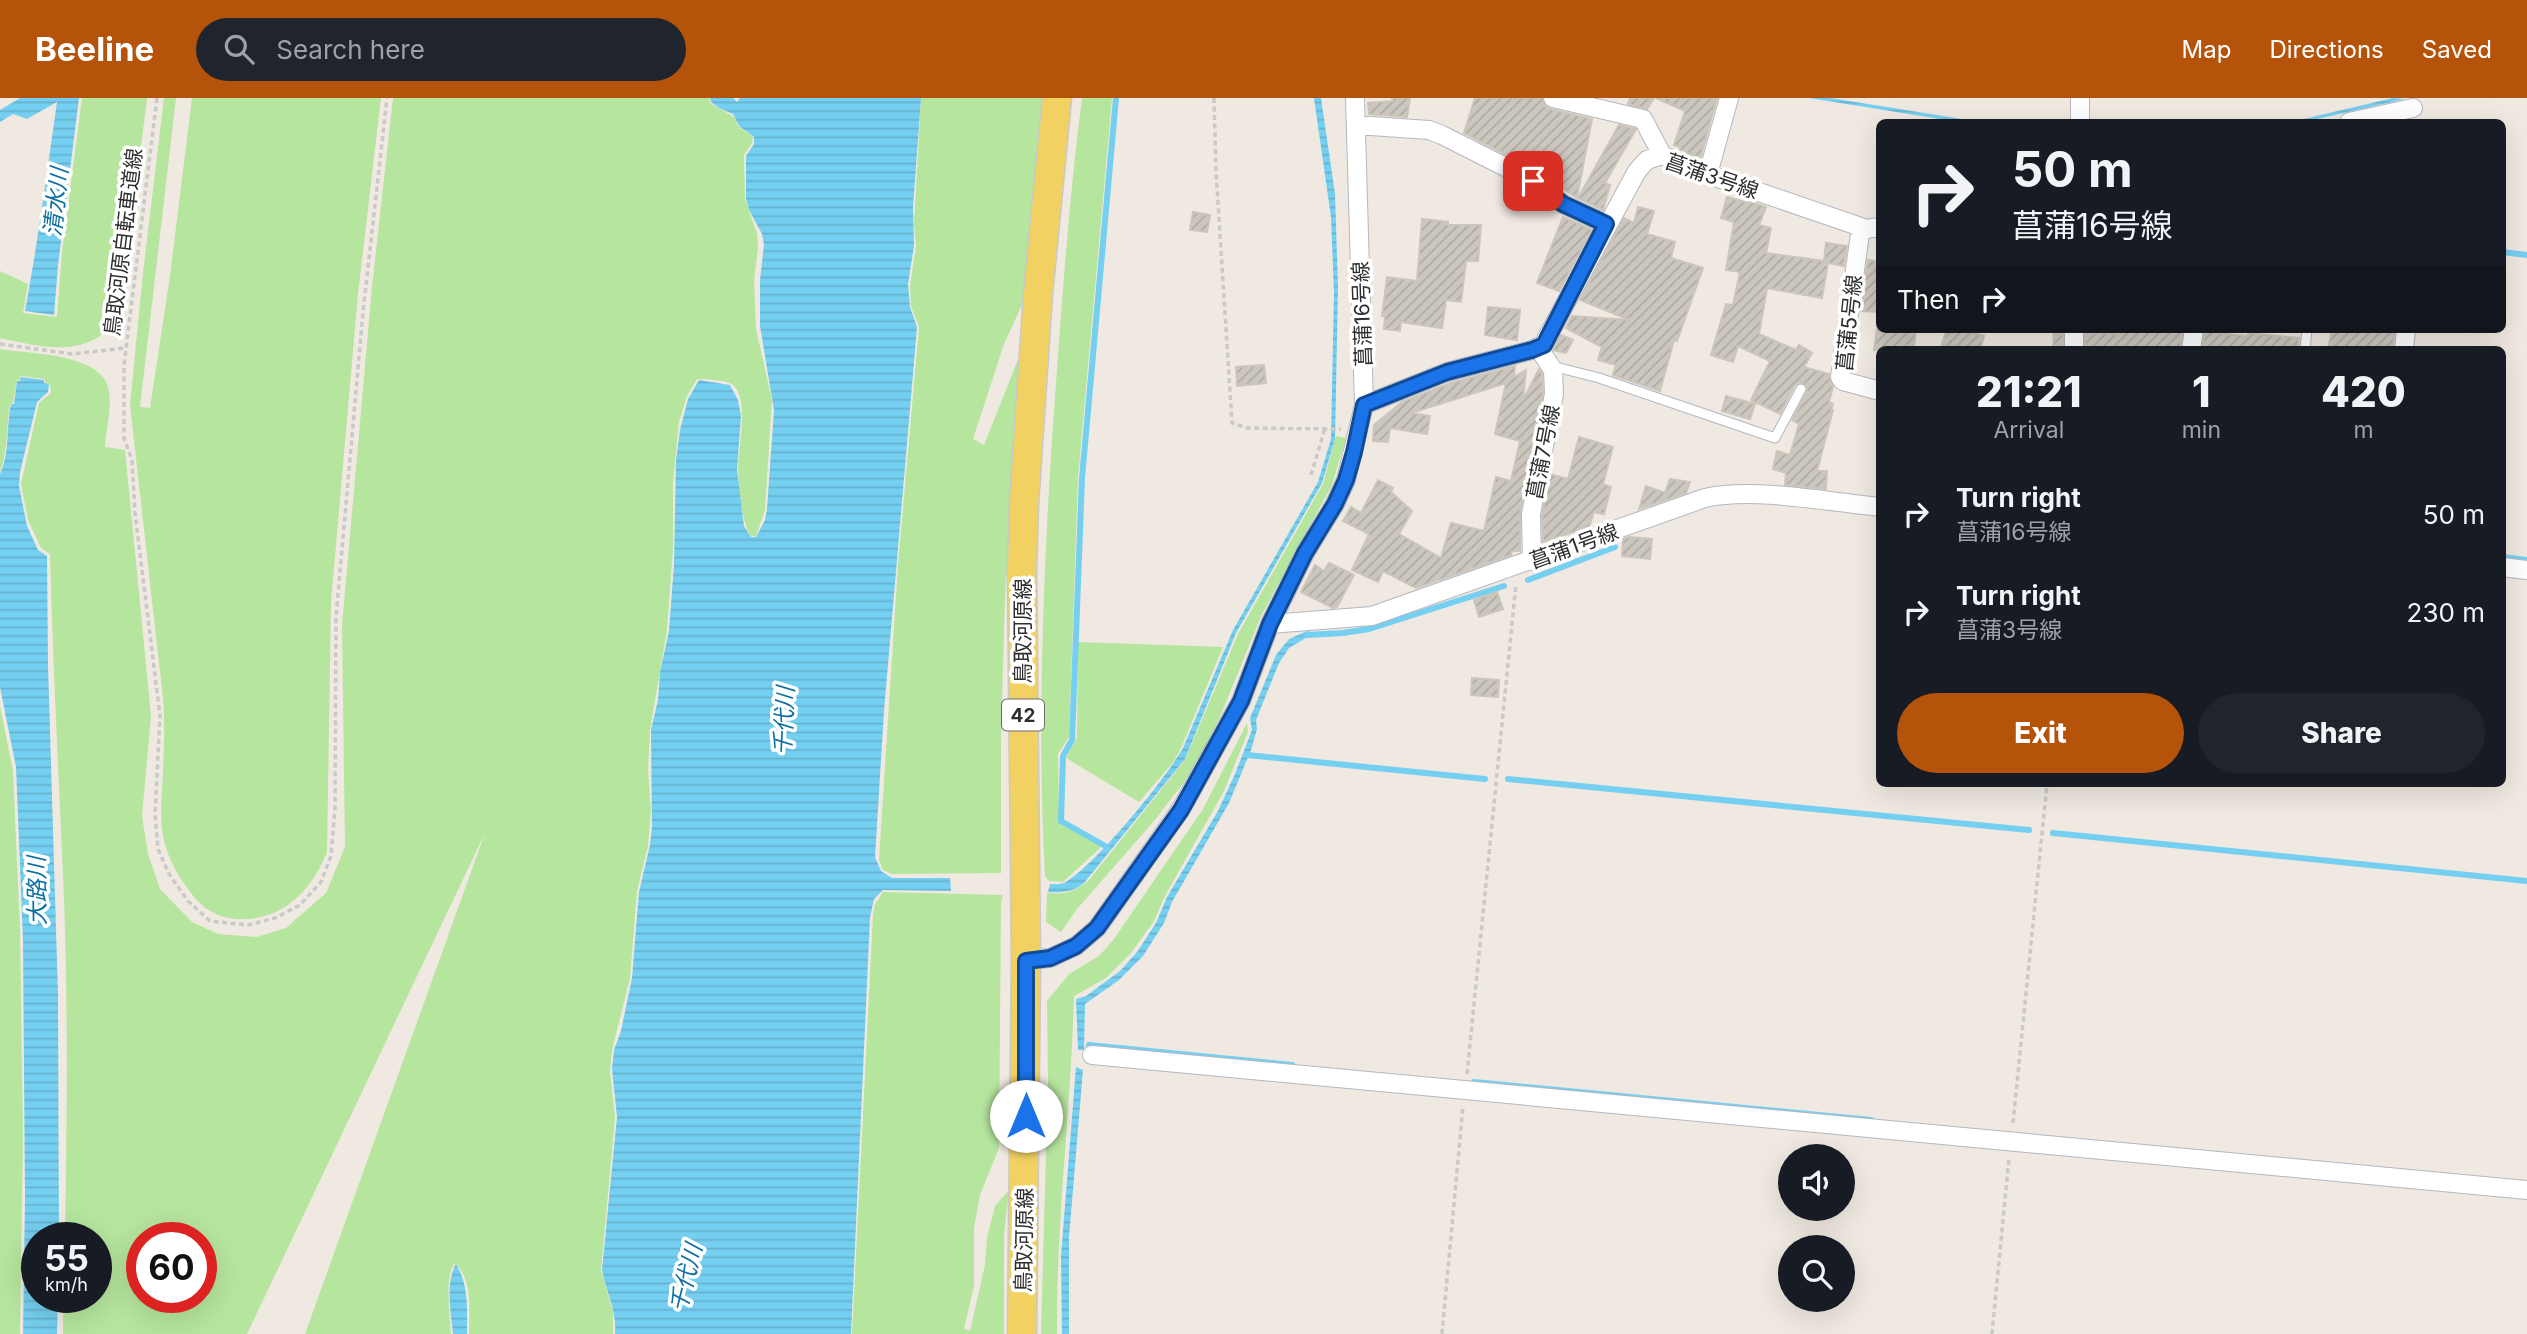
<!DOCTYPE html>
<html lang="en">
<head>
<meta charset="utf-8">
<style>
	body { margin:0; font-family:Inter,"Noto Sans JP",sans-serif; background:#20242c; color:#f1f3f6; height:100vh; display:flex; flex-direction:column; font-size:26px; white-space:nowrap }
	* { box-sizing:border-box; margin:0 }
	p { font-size:23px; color:#9ea1a6 }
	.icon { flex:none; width:38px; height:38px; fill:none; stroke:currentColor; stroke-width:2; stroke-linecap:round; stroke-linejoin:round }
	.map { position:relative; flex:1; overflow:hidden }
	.drawer { position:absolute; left:1876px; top:248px; width:630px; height:441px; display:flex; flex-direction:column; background:#171b24; border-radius:10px; box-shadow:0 7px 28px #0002 }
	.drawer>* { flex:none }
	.hud { position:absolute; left:1876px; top:21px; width:630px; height:214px; border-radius:10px; box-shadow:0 7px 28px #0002; background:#171b24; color:#f1f3f6; overflow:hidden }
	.controls { position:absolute; left:1778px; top:1046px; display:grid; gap:14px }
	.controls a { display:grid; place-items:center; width:77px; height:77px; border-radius:50%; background:#171b24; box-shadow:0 7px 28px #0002; font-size:35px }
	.speed { position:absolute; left:21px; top:1124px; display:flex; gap:14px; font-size:35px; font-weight:700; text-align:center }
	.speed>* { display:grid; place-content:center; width:91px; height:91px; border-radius:50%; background:#171b24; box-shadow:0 7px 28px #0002; line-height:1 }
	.speed small { font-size:18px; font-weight:400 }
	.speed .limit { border:10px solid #d22; background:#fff; color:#111 }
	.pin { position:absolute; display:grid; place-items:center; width:60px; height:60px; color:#fff; margin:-30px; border-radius:14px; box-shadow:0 4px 10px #0006 }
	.me { position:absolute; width:77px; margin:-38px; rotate:0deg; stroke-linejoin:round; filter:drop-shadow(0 0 5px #0008) }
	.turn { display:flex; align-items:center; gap:24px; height:147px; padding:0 21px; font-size:32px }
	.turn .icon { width:91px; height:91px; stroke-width:2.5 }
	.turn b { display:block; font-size:49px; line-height:60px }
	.then { display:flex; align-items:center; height:66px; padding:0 21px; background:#0003; gap:14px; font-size:26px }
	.eta { display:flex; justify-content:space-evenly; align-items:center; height:119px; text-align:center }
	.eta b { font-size:42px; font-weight:800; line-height:49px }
	.action { display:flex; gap:14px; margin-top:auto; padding:14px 21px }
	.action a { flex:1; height:80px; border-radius:42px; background:#b45309; color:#fff; font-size:28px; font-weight:800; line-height:80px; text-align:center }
	.action a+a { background:#20242c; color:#f1f3f6 }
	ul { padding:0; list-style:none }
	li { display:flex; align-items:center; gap:21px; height:98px; padding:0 21px }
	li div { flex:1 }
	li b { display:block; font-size:26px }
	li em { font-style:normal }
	header { display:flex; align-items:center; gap:42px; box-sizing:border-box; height:98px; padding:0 35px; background:#b45309; color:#fff }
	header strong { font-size:33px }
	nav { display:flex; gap:38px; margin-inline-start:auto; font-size:24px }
	.search { width:490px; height:63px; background:#20242c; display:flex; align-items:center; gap:18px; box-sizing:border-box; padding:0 24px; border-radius:38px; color:#9ea1a6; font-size:26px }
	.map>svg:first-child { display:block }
	.grass { fill:#b6e59e; fill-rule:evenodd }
	.water { fill:url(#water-rules) }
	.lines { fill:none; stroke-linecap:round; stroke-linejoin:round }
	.stream { stroke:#75cff0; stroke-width:6 }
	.building { fill:url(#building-hatch); stroke:#cbc5ba; stroke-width:2 }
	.service-casing { stroke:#b4b7c1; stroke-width:11 }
	.minor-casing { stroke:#b4b7c1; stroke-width:20 }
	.primary-casing { stroke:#c9c9c9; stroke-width:31 }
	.path { stroke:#c9c9c9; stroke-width:3.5; stroke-dasharray:5 3.5; stroke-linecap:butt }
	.service { stroke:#fff; stroke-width:9 }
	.minor { stroke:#fff; stroke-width:18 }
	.primary { stroke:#f2d163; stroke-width:28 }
	.route-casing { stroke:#114b97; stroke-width:18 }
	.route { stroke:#1a73e8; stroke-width:12 }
	.labels { text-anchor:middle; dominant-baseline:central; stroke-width:7; stroke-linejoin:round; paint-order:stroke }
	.shield { fill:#fff; stroke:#6d6d6d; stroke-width:2 }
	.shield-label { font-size:19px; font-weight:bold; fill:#2e2e2e }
	.street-label { font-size:21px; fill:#2e2e2e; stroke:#fff }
	.water-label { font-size:23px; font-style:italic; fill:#0d6fa3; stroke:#fff }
</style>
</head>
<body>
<header>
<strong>Beeline</strong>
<div class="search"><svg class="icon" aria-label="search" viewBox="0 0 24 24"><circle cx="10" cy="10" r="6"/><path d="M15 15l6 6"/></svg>Search here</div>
<nav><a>Map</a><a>Directions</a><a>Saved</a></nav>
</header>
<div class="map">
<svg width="2527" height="1236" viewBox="0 0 2527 1236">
	<defs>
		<pattern id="water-rules" width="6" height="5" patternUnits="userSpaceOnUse" patternTransform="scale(1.75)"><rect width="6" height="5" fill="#75cff0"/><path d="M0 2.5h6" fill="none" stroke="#66b2ce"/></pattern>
		<pattern id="building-hatch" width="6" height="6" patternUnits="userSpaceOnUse" patternTransform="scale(1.75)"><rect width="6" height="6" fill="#cbc7bf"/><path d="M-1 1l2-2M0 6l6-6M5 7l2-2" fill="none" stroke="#afaba4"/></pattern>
	</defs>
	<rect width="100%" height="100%" fill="#efe9e1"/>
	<path class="grass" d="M82 0H147L120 216C92 262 44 250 0 240V173L28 186 23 215 57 219 62 154Z
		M164 0H176L140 309 150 310 170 178 192 0H381L358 196 331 504 327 754C315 784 294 811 261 819 232 825 209 819 191 795 179 780 169 762 164 743 159 721 162 697 163 674 164 649 165 625 163 600L130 307 143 175Z
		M393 0H709L710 5 734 19 738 28 753 39 752 45 744 57 745 101 757 136 758 149 754 183 756 231 772 302 765 412 756 438H751C741 424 739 387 738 369 738 351 751 295 730 285 721 282 706 281 697 281L687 298 679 324 673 384V450L667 532 650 632 648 672 651 711 648 748 637 793 630 880 612 952 610 973 615 1020 601 1172 613 1214V1236H469C469 1214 473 1181 455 1165 444 1178 450 1218 451 1236H305L485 735 247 1236H63V1199H96V1139H65C67 1026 68 913 64 800 59 685 53 571 50 456L41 450 28 422 21 386 39 305 51 295 50 286 45 285V281L21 278 20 282H17L13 305 10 306C6 328 8 353 0 374V251C29 256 99 255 108 289 113 307 106 331 105 349L125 352 151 618 142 718 148 756 160 791 192 824 218 836 257 839 286 830 326 795 345 749 342 528 372 189ZM142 1139H201V1199H142Z
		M921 0H1043L1026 198 1004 246 973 341 984 347 1021 254 1005 499 1001 640V775L892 776 883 772 879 762 898 467 919 229 911 208 910 188 916 148 914 126Z
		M1082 0H1112L1078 380 1069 639 1058 656 1059 723 1102 748 1063 784 1049 783 1045 778C1037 628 1043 477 1053 327 1061 218 1068 109 1082 0Z
		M1336 338 1346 340 1332 387 1262 516 1222 614 1198 666 1154 723 1077 811 1061 834 1046 824 1047 795C1065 797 1076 793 1089 782L1185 662 1238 536 1323 386Z
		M1078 544 1223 549 1181 650 1174 663 1139 704 1066 660 1077 639Z
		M0 608 13 673 20 832 23 1038 20 1236H0Z
		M1247 625 1248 634 1224 693 1165 798 1154 823 1131 855 1106 880 1074 898C1071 1011 1056 1123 1057 1236H1041L1048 983 1047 903 1069 876 1099 858 1114 841 1203 711Z
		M883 794 1003 797 1001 804 999 1050 980 1097 974 1130V1188L964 1231 970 1233 985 1167 987 1140 995 1108 1009 1092 1004 1138V1236H852L873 817 875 806Z"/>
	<path class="water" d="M20 0H79L58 167 54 217 25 213C38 144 47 74 57 4L27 21 13 16 0 24V12Z
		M710 0H733L737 4 740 0H921L913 109 914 148 908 186 910 209 917 229 884 613 875 759 881 773 892 780H950L951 793 883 792 874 801 870 819 851 1236H615C617 1212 606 1194 602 1172L617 1019 612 971 614 952 621 933 632 880 639 794 650 747 652 729 651 632 658 602 660 574 669 533 674 466 676 363 680 332 688 301 699 282 730 287 738 302 741 318 737 371 744 428 751 439H756L765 422 767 411 774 312 760 228V182L764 147 762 136 749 112 746 101V58L754 46V39L739 28 733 16 719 10 711 4Z
		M1314 0H1321L1335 96 1338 189 1335 341 1322 385 1236 535 1185 661 1084 785C1074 794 1061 795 1048 794L1050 786C1055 786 1061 787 1066 784 1097 765 1164 683 1183 650L1233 532 1318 384 1331 341 1334 195 1331 119Z
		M1809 0H1830L1981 24H1959Z
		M2393 0 2405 1 2304 24H2291Z
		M21 279 44 282V285L49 286 48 294 37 304 20 374 19 388 27 428 38 452 47 458 48 567 58 897 59 1139H37V1199H58L57 1236H23L25 1099 23 842 16 669 0 589V376C10 356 6 329 11 306H14L17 283H20Z
		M1307 533 1314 535 1289 550 1279 565 1256 622 1257 631 1251 652 1229 705 1172 804 1164 825 1143 858 1119 882 1085 906 1084 952H1078L1076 901 1086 898 1120 873 1137 854 1156 825 1167 799 1218 713 1235 676 1252 632 1250 620 1276 557 1289 541Z
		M1076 969 1083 972 1069 1139V1236H1062L1061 1158Z
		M456 1166C469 1187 467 1212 467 1236H453C451 1215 445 1185 456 1166Z"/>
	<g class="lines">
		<path class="stream" d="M2502 154 2527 157
			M2502 459 2527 462
			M1528 482 1615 449
			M1306 537 1343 535 1369 531 1504 488
			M1247 657 1485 681
			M1508 681 2029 732
			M2053 735 2527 783
			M1107 749 1061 723 1063 658 1072 642 1082 380 1116 0
			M1089 947 1292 967
			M1474 984 1871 1022"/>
	</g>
	<path class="building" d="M1392 0H1410L1407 19 1369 16 1368 5 1393 3Z
		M1475 0H1542L1545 8 1550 11 1592 21 1577 100 1538 73 1464 35Z
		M1630 0H1654L1647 11 1628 6Z
		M1656 0H1717L1700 61 1680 52V49L1674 47 1685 13Z
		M1619 27 1636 31 1605 85 1610 87 1603 112 1578 100Z
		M1727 99 1745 104 1746 102 1766 109 1759 127 1771 130 1766 155 1824 163 1826 145 1847 148 1844 168 1828 165 1822 200 1767 190 1759 236 1796 252 1799 247 1812 255 1804 269 1829 276 1833 289 1829 304 1833 306 1831 312H1833L1817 373H1827L1826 391 1785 387 1786 375 1773 371 1777 353 1790 357 1799 326 1792 322 1807 294 1806 287 1800 284 1795 287 1780 316 1751 302 1770 263 1738 248 1733 264 1711 257 1726 206 1733 207 1740 174 1726 172 1734 124 1721 120Z
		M1638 109 1654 113 1647 136 1675 144 1671 160 1703 170 1677 243 1674 242 1660 293 1613 277 1616 267 1598 262 1602 249 1566 230 1572 218 1630 222 1580 202 1624 120 1634 125Z
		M1193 114 1210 117 1207 134 1190 132Z
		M1563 119 1592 132 1559 193 1537 185Z
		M1422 121 1448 124V127H1481L1478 163H1466L1461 204 1446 202 1442 230 1401 224 1400 233 1384 231 1385 218H1382L1387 179 1417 183Z
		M1868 162 1880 164V214L1861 213Z
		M1488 209 1520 212 1517 242 1485 237Z
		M1877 231H1916L1914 248 1906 247 1905 252H1874Z
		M1947 231H1961L1984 238 1980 252H1940Z
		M2054 231H2063V252L2053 251Z
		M2119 231H2183L2180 252H2085V234L2119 236Z
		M2205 231H2215V235L2248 238V235L2299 240 2298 252H2202Z
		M2332 231H2395L2393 252H2328Z
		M1561 237 1573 242 1566 255 1553 252Z
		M1264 267 1266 285 1237 288 1236 269Z
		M1515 268 1514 279 1526 272 1523 302 1539 271 1542 276 1543 295 1520 414V453H1512L1511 457 1416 490 1383 473 1378 484 1352 472 1369 436 1343 423 1351 409 1361 415 1378 382 1393 390 1391 394 1412 413 1399 436 1441 460 1451 425 1484 433 1496 379 1511 383 1520 343 1495 336 1506 285 1411 315 1430 318 1427 336 1390 330 1388 344 1373 343 1374 327 1402 304 1451 285Z
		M1726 298 1755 306 1750 321 1722 313Z
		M1579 339 1613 349 1603 386 1611 389 1604 416 1594 414 1589 429 1543 444 1542 417 1550 376 1568 381Z
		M1670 381 1690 384 1686 395 1639 411 1646 388 1665 395Z
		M1629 439 1652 441 1650 461 1622 458 1623 441Z
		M1329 465 1354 477 1337 509 1333 510 1301 494 1315 467 1324 473Z
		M1497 494 1503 511 1479 519 1474 502Z
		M1472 580 1499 582 1498 599 1471 597Z"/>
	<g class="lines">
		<defs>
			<path id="service" d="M2305 252 2307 231
				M1552 268 1599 280 1775 340 1801 291"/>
			<path id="minor" d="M1553 0 1643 21 1662 57
				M2080 24V0
				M2349 24 2413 10
				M1356 27 1429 32 1442 37 1533 83 1563 106 1606 126
				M1708 76 1729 0
				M1861 129 1840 279 1843 283 1880 293
				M2074 252V231
				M2191 252 2194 231
				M2404 252 2406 231
				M1364 307 1447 274 1532 252 1543 247 1637 73 1647 62 1662 57 1718 80 1861 129 1866 131 1880 129
				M1532 463 1531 416 1554 296 1553 272 1538 249
				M2502 469 2527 472
				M1270 526 1372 518 1705 400C1754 389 1828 404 1880 409
				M1026 862 1050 860 1076 848 1097 830 1181 711 1241 603 1270 526 1305 455 1335 406 1346 382 1364 307 1355 0
				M1092 957 2527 1092"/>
			<path id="primary" d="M1022 1236 1026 862 1022 473 1024 406 1038 196 1057 0"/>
		</defs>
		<use href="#service" class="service-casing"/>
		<use href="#minor" class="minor-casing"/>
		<use href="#primary" class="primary-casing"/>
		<path class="path" d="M157 0 124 267V340L132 362 135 415 160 618 155 716 158 751 169 776 188 803 210 823 248 827 275 820 300 807 321 784 331 758 335 710 336 519 363 214 387 0
			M1214 0 1216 74 1232 325 1247 330 1341 331
			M0 246 72 256 125 250
			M1311 377 1325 330
			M1467 976 1516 486
			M2013 1025 2047 686
			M1442 1236 1463 1008
			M1992 1236 2009 1060"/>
		<use href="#service" class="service"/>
		<use href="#minor" class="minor"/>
		<use href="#primary" class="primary"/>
	</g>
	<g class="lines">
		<defs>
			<path id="route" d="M1026 1018V863L1050 860 1076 848 1097 830 1181 712 1241 603 1270 526 1305 455 1335 406 1346 382 1354 354 1364 307 1447 274 1532 252 1544 247 1606 126 1563 106 1533 83"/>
		</defs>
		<use href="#route" class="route-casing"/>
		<use href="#route" class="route"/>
	</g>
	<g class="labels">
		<rect class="shield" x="1002" y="601.5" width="42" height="31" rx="5"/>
		<g class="shield-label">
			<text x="1023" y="617">42</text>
		</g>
		<g class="street-label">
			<text transform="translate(1712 78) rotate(19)">菖蒲3号線</text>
			<text transform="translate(123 144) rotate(-83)">鳥取河原自転車道線</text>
			<text transform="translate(1362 216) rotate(-92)">菖蒲16号線</text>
			<text transform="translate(1849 225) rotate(-84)">菖蒲5号線</text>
			<text transform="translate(1543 354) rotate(-79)">菖蒲7号線</text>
			<text transform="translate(1574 448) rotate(-20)">菖蒲1号線</text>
			<text transform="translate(1022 533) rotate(-90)">鳥取河原線</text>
			<text transform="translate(1024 1142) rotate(-89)">鳥取河原線</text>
		</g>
		<g class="water-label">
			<text transform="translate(56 104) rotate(-84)">清水川</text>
			<text transform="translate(784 623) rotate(-87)">千代川</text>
			<text transform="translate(37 793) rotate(-91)">大路川</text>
			<text transform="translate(686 1180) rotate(-76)">千代川</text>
		</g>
	</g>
</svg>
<div class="controls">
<a><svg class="icon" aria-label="sound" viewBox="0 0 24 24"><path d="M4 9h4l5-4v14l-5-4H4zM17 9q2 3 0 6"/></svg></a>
<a><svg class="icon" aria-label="search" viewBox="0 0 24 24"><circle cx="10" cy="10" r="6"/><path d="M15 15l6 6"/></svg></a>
</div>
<div class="speed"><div>55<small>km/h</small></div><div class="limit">60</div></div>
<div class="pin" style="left:1533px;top:83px;background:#d93025"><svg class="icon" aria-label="arrive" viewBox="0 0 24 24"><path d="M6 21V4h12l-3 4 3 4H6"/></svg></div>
<svg class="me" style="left:1026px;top:1018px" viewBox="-20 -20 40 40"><circle r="19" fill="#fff"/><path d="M0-13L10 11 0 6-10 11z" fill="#1a73e8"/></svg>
<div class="hud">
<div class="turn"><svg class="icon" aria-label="right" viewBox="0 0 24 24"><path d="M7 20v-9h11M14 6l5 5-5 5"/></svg><div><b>50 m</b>菖蒲16号線</div></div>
<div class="then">Then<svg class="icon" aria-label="right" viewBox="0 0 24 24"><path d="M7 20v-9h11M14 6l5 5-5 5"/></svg></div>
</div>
<section class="drawer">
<div class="eta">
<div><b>21:21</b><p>Arrival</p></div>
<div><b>1</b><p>min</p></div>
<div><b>420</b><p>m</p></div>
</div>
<ul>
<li><svg class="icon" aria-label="right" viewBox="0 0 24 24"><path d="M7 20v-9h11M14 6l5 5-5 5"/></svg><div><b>Turn right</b><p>菖蒲16号線</p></div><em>50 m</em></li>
<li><svg class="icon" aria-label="right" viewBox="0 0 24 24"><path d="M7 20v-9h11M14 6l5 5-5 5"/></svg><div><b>Turn right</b><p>菖蒲3号線</p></div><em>230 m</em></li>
</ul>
<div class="action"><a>Exit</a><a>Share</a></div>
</section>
</div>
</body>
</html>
